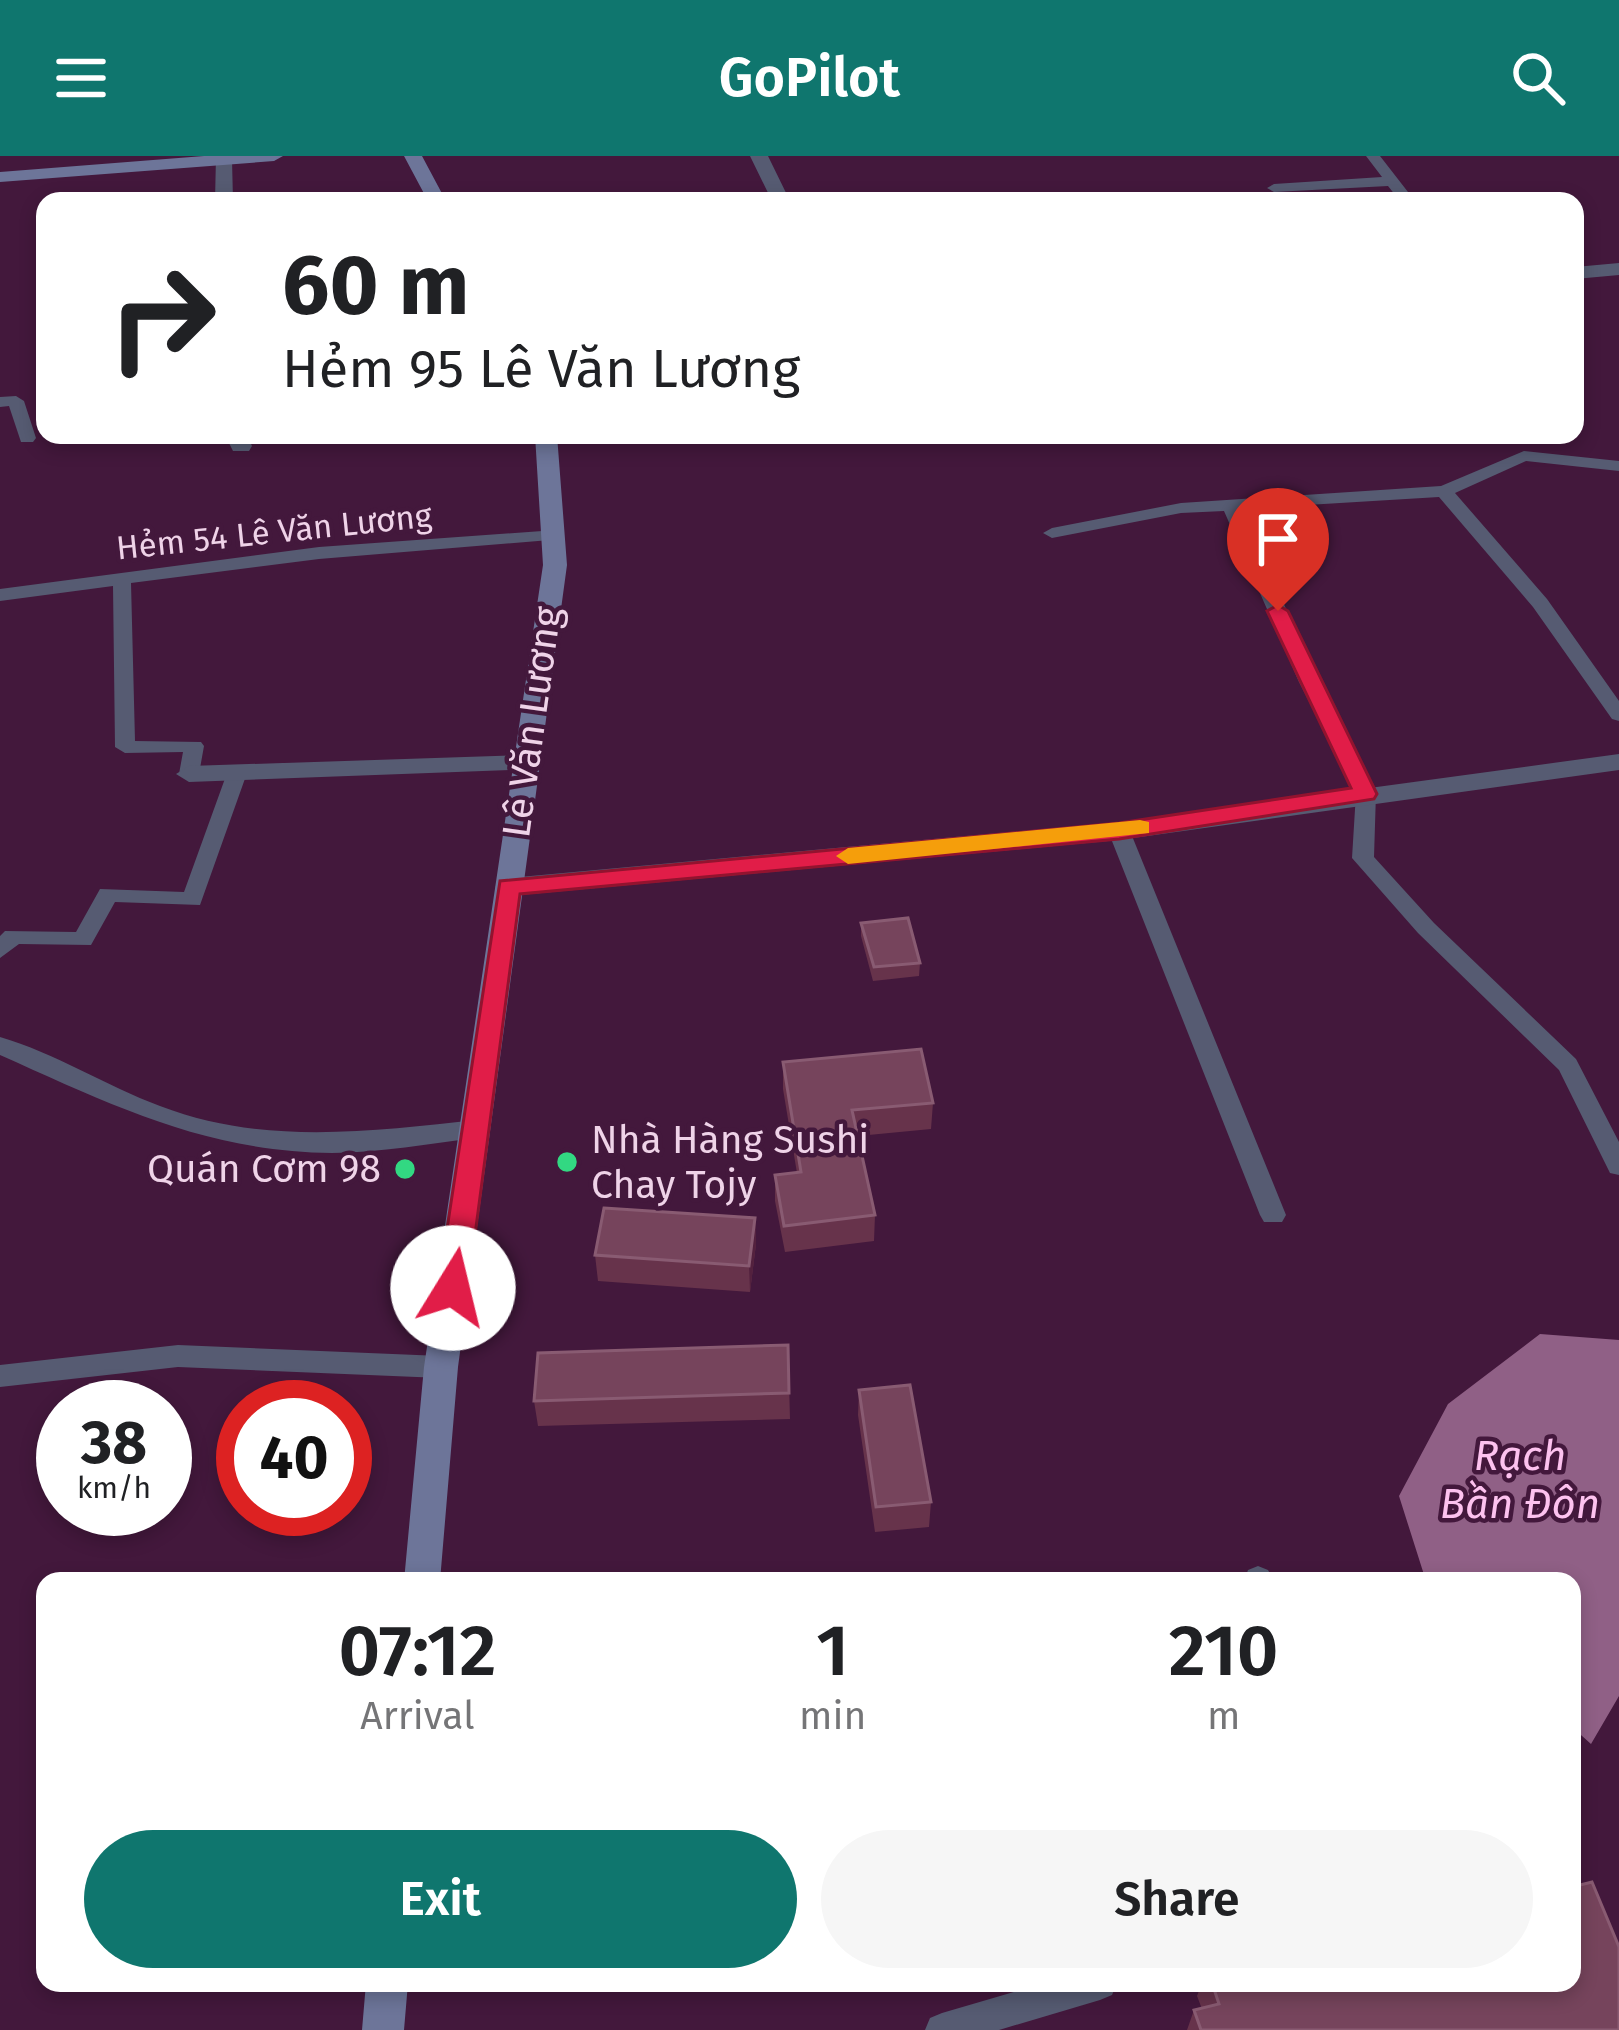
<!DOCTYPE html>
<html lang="en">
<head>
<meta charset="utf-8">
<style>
	body { margin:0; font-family:"Fira Sans",sans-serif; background:#f6f6f6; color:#202124; height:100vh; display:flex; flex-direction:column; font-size:45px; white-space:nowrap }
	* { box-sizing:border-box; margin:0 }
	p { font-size:39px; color:#757577 }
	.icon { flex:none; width:66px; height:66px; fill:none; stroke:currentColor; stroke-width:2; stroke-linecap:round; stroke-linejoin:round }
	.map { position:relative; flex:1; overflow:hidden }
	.details { position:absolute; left:36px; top:1416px; width:1545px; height:420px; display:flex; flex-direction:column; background:#fff; border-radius:24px; box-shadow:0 6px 18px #0003 }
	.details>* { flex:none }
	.banner { position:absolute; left:36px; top:36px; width:1548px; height:252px; border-radius:24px; box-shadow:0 6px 18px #0003; background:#fff; color:#202124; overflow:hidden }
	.speed { position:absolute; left:36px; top:1224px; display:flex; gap:24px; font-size:60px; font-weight:700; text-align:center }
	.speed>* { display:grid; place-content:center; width:156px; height:156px; border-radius:50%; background:#fff; box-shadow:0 6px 18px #0003; line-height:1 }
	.speed small { font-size:30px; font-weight:400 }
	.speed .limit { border:18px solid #d22; background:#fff; color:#111 }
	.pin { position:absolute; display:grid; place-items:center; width:102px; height:102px; color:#fff; margin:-123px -51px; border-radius:50% 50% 50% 0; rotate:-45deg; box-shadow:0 0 12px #0007 }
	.pin .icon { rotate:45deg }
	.me { position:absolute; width:132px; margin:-66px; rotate:9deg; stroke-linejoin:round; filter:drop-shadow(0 0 9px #0008) }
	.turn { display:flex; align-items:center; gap:42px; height:252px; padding:0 48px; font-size:54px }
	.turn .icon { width:156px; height:156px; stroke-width:2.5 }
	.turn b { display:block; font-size:84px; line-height:102px }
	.eta { display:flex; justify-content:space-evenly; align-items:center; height:204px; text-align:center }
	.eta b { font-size:72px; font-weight:600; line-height:84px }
	.action { display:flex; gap:24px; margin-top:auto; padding:24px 48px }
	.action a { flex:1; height:138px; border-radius:72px; background:#0f766e; color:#fff; font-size:48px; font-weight:600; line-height:138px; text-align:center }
	.action a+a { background:#f6f6f6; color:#202124 }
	header { display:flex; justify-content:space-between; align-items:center; height:156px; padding:0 48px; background:#0f766e; color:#fff; font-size:54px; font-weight:600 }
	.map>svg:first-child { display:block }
	.water { fill:#906086 }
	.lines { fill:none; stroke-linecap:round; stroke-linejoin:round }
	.lane { fill:#565b72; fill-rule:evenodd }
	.street { fill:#565b72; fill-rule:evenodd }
	.secondary { fill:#6d7599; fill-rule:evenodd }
	.wall { fill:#67334b }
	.shaded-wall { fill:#53213e }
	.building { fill:#76445c; stroke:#895b72; stroke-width:3 }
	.route { fill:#e11d48; stroke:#92132f; stroke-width:3 }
	.slow { fill:#f59e0b }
	.poi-dot { fill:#32d882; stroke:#43183c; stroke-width:4.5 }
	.labels { text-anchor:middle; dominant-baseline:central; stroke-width:9; stroke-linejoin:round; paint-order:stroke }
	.far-street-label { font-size:33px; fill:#efd3e8; stroke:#43183c }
	.street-label { font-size:39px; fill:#efd3e8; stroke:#43183c }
	.poi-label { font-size:39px; fill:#efd3e8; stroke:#43183c; text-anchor:start }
	.water-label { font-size:42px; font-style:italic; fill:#fdc2ef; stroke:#43183c }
</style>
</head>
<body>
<header><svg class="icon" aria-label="menu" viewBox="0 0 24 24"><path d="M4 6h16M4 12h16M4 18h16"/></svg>GoPilot<svg class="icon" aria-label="search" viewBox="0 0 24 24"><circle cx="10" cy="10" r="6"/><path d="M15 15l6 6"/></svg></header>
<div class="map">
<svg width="1619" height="1874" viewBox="0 0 1619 1874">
	<rect width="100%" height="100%" fill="#43183c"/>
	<path class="water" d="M1540 1178 1619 1184V1540L1591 1588 1572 1571V1425H1426L1399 1340 1448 1248Z"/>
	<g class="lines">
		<path class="lane" d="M1366 0H1380L1415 45H1400L1388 30 1274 36 1267 32 1274 28 1382 21Z
			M16 240 24 245 36 282 33 286H21L9 250 0 251V241Z
			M1524 295 1619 305V315L1526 305 1455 337 1547 443 1619 545V565L1612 563 1533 451 1439 341 1241 353 1319 526 1376 637 1374 701 1434 767 1576 903 1619 986V1019L1610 1017 1559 914 1418 777 1352 702 1356 637 1299 526 1224 355 1181 357 1052 382 1043 377 1052 372 1181 347 1441 330Z
			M556 374 562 375V383L319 403 131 427 135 585 201 586 204 590 199 618 189 624 179 618 183 596 125 597 115 591 113 430 0 445V433L319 391Z
			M237 611 247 617 200 749 115 746 91 789 19 788 0 802V780L5 775 76 776 100 733 184 736 227 617Z
			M1119 668 1130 675 1286 1059 1282 1066H1264L1260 1059 1108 675Z
			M0 881C55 897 106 930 160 950 264 990 371 975 478 964L487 967 490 973 487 979 478 982C430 987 380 997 332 997 206 996 112 949 0 899Z
			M178 1189 441 1200 451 1203 454 1211 451 1219 441 1222 178 1211 0 1231V1209Z
			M1258 1410 1268 1414 1274 1425H1244L1248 1414Z
			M1044 1827H1117L1112 1839 1100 1844 999 1874H925L930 1862 942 1857Z"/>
		<path class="street" d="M216 0 232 3 233 45H215Z
			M750 0H768L790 45H772Z
			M1619 107V119L1575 123V111Z
			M225 279H247L252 290 249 295H233Z
			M1619 598V614L1119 684 509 740 495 731 509 722 1119 666Z
			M526 599 535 601 539 607 535 613 189 626 176 618 189 610Z"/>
		<path class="secondary" d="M204 0H283L274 5 0 26V16Z
			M404 0H422L446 45H428Z
			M535 279H557L567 409 458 1211 440 1425H404L424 1211 543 409Z
			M366 1827H408L404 1874H362Z"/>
	</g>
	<path class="wall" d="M861 767 920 807 919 820 873 825 861 780Z
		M783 906 933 947 931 973 858 980 875 1059 874 1085 785 1096 775 1045V1019L797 1017 783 933Z
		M755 1062 756 1088 750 1136 598 1125 595 1099Z
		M788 1189 790 1263 538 1270 534 1245Z
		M859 1234 931 1346 929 1371 875 1376 858 1259Z
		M1202 1827H1572L1619 1874H1187L1194 1854 1202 1853 1197 1840Z"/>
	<path class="shaded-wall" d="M755 1062 756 1088 750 1136 749 1110Z"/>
	<path class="building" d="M908 762 920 807 874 811 861 767Z
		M921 893 933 947 852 954 875 1059 784 1070 775 1019 801 1016 783 906Z
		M604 1052 755 1062 749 1110 595 1099Z
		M788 1189 789 1237 534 1245 538 1197Z
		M910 1229 931 1346 876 1351 859 1234Z
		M1592 1726 1619 1791V1874H1201L1194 1854 1219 1848 1212 1827H1572V1731Z"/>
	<path class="route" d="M1278 449 1288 455 1377 638 1374 643 1119 683 520 738 468 1132 464 1140H443L438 1132 500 725 1119 667 1351 632 1267 455Z"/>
	<path class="slow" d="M1140 664 1149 666V677L848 708 836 700 848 692Z"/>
	<g class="poi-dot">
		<circle cx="567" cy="1006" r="12"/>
		<circle cx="405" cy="1013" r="12"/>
	</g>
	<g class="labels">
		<g class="far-street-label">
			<text transform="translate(274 376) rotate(-6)">Hẻm 54 Lê Văn Lương</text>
		</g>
		<g class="street-label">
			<text transform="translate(532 566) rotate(-82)">Lê Văn Lương</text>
		</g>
		<g class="poi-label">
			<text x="591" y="984">Nhà Hàng Sushi<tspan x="591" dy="45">Chay Tojy</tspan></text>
			<text x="381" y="1013" text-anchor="end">Quán Cơm 98</text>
		</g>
		<g class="water-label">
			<text x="1520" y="1300">Rạch<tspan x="1520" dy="48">Bần Đôn</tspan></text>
		</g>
	</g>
</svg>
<div class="speed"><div>38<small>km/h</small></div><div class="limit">40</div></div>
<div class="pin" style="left:1278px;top:455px;background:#d93025"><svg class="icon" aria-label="arrive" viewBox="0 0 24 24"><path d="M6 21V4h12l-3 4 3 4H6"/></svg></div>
<svg class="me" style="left:453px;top:1132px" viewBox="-20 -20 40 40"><circle r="19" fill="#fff"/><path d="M0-13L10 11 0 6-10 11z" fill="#e11d48"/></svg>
<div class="banner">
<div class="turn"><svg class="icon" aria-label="right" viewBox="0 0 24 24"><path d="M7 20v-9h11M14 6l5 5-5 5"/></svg><div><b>60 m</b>Hẻm 95 Lê Văn Lương</div></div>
</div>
<section class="details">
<div class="eta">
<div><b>07:12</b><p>Arrival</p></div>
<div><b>1</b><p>min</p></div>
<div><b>210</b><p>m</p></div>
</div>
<div class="action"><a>Exit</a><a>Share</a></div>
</section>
</div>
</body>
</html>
